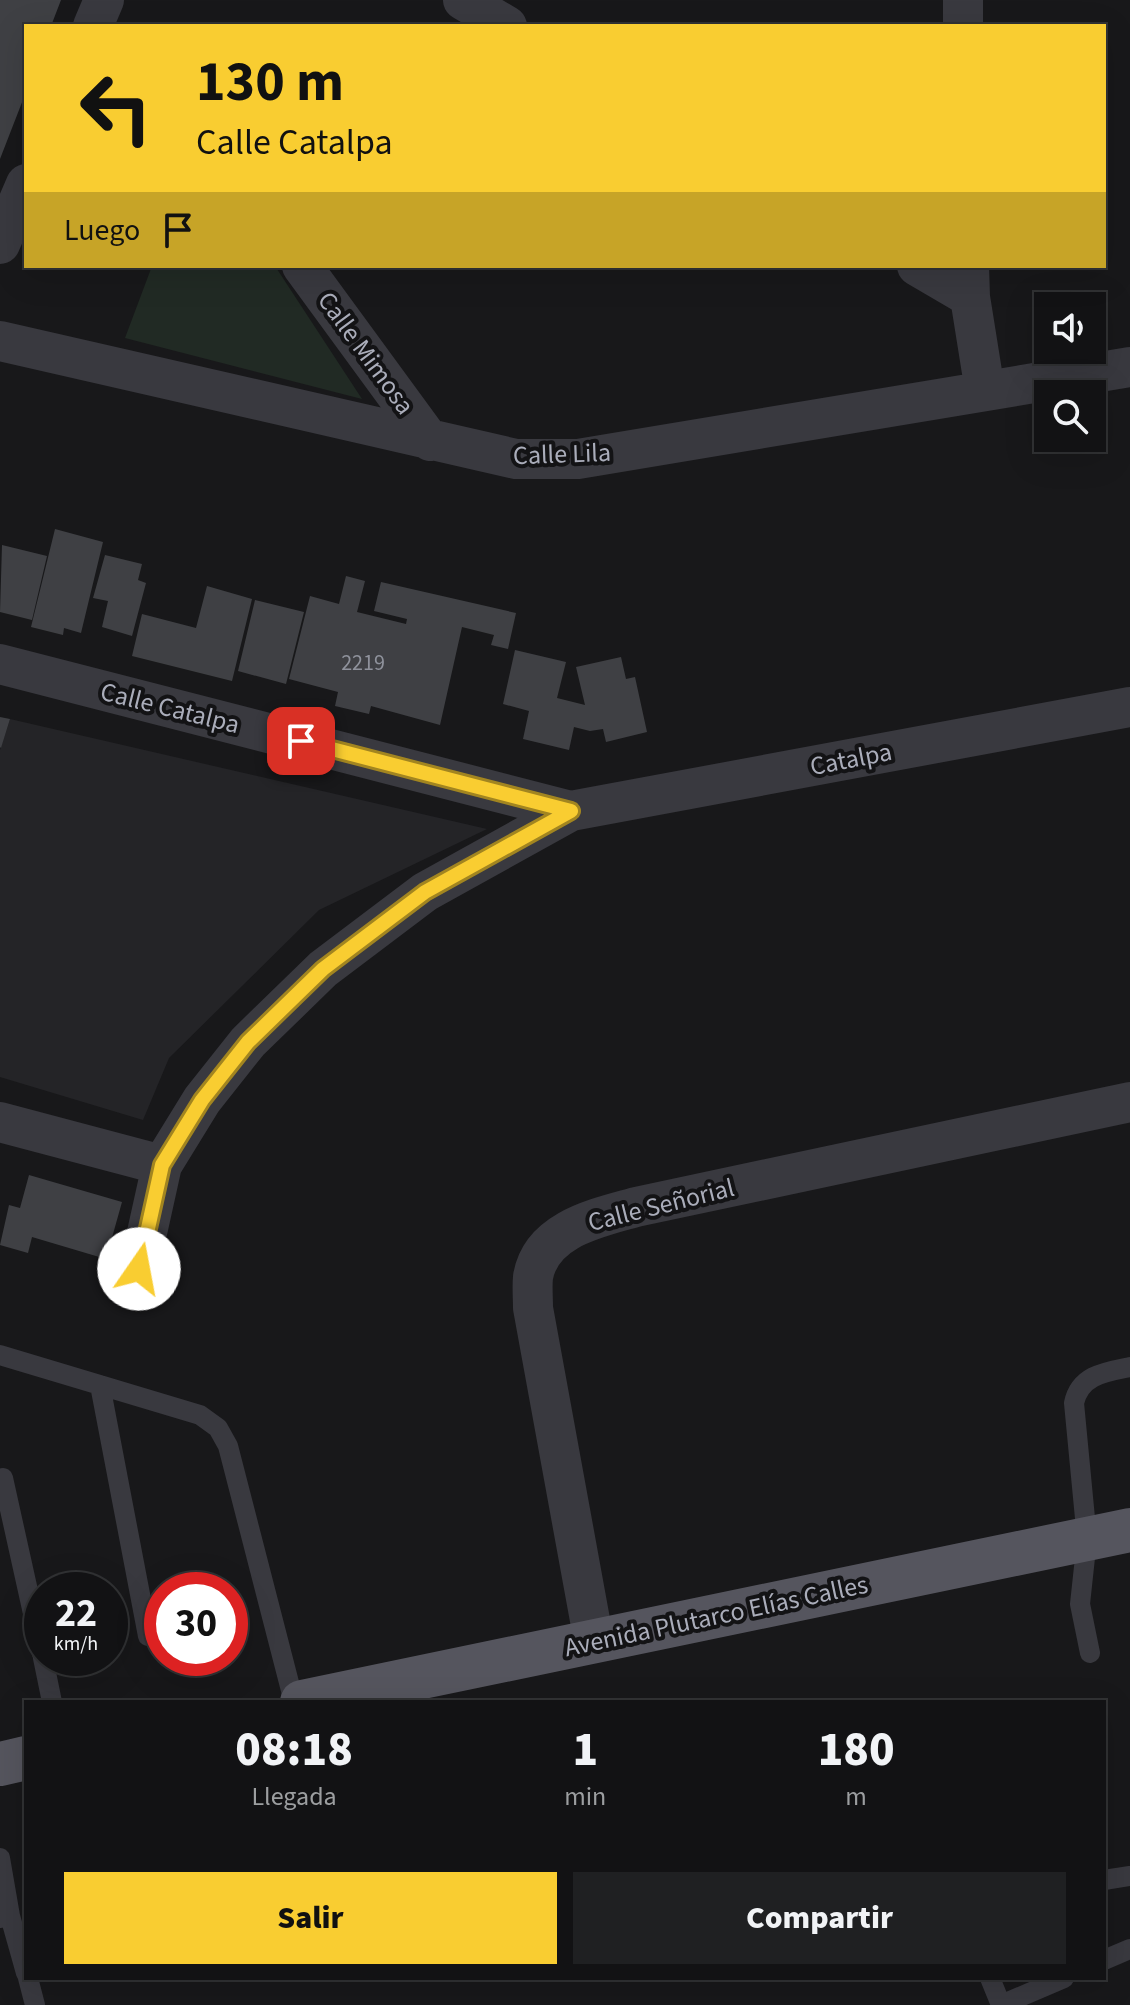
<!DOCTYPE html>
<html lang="es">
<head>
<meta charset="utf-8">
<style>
	body { margin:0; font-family:"Source Sans 3",sans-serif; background:#1f2022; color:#f1f3f6; height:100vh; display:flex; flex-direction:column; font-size:30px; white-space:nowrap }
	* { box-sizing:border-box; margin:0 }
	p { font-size:26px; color:#9c9ea0 }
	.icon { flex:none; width:44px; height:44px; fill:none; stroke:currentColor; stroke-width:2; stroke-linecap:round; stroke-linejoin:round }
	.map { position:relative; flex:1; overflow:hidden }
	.side { position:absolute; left:24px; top:1700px; width:1082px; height:280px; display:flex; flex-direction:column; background:#121214; border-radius:0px; box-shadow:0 8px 32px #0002,0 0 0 2px #313234 }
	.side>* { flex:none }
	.top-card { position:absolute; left:24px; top:24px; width:1082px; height:244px; border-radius:0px; box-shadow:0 8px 32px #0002,0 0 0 2px #313234; background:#f9cd31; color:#111; overflow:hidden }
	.fabs { position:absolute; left:1034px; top:292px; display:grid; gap:16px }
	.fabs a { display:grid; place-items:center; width:72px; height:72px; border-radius:0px; background:#121214; box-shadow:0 8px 32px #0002,0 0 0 2px #313234; font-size:40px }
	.speed { position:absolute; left:24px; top:1572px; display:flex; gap:16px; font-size:40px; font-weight:700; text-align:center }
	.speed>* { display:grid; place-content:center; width:104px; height:104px; border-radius:50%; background:#121214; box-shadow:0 8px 32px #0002,0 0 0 2px #313234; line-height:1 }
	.speed small { font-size:20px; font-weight:400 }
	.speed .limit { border:12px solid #d22; background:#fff; color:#111 }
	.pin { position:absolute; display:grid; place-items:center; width:68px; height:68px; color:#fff; margin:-34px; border-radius:16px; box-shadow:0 4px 12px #0006 }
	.me { position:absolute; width:88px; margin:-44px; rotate:12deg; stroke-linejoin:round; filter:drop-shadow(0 0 6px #0008) }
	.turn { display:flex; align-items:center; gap:28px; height:168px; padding:0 40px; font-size:36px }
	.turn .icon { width:104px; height:104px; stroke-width:2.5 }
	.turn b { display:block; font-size:56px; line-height:68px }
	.then { display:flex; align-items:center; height:76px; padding:0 40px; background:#0003; gap:16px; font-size:30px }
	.eta { display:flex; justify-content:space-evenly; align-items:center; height:136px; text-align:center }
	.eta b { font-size:48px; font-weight:800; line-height:56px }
	.primary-button { display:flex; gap:16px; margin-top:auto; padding:16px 40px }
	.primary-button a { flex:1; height:92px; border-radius:0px; background:#f9cd31; color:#111; font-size:32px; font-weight:800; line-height:92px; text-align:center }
	.primary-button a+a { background:#1f2022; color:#f1f3f6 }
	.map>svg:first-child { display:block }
	.built { fill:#242427 }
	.green { fill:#212a24 }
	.building { fill:#3f4044 }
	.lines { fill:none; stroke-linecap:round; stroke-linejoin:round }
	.service { stroke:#39393f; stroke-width:20 }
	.minor { stroke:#39393f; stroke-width:40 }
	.primary { stroke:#55555e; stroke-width:44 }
	.route-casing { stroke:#a28520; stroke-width:20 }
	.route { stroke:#f9cd31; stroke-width:14 }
	.labels { text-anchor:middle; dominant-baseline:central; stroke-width:8; stroke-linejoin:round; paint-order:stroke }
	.number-label { font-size:22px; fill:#8f929c }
	.street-label { font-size:26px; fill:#aaadba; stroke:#131315 }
</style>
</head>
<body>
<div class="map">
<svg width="1130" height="2005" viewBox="0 0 1130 2005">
	<rect width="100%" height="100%" fill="#18181a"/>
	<path class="built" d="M10 719 487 829 319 910 169 1058 143 1120 0 1077V750Z"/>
	<path class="green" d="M152 266H275L362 399 125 338Z"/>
	<path class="building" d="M0 0H61L51 26H26V92L0 159Z
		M55 529 103 542 81 633 64 628 63 635 31 627Z
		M2 545 47 556 32 620 0 612Z
		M105 555 142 564 138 580 146 583 132 636 102 627 108 601 93 598Z
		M346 576 365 581 357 612 406 624 407 619 374 611 381 582 516 613 508 649 491 645 494 635 462 627 440 725 371 706 369 714 335 706 338 692 289 679 310 596 339 604Z
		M207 586 252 599 232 681 132 656 142 614 196 628Z
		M255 600 304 612 286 684 238 671Z
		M515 650 566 662 557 698 585 705 576 667 621 657 626 679 635 677 647 732 606 742 603 729 590 731 574 727 569 750 523 739 529 711 503 704Z
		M0 717 10 719 1 748 0 747Z
		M29 1175 122 1202 106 1259 32 1237 28 1253 0 1245 9 1205 20 1208Z"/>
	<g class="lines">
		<path class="service" d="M0 1355 200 1415 218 1428 228 1446 294 1702
			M100 1385 148 1636
			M3 1478 42 1654
			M1090 1653 1080 1604 1087 1539 1074 1403C1080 1375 1105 1372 1130 1367
			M43 1658 52 1702
			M0 1858 10 1916 0 1918
			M1104 1880 1130 1876
			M10 1916 26 1973
			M1104 1960 1130 1949
			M28 1978 35 2005
			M990 1978 1001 2005
			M1001 2005 1064 1978"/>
		<path class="minor" d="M463 0 507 26
			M963 0V26
			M93 26 104 0
			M0 244 26 184
			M302 266 430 441
			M917 266 970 297
			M969 266 970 297 985 391
			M0 341 516 459H578L1130 367
			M0 664 571 811
			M0 1122 162 1165
			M139 1269 162 1165 202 1100 248 1042 323 969 425 892 571 811 1130 707
			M594 1642 533 1308C533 1298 532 1287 533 1277 541 1229 597 1218 636 1207L1130 1102"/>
		<path class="primary" d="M302 1702 1130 1530
			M0 1764 26 1758"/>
	</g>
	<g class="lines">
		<defs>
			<path id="route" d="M139 1269 162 1165 202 1100 248 1042 323 969 425 892 571 811 301 741"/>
		</defs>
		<use href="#route" class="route-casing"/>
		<use href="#route" class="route"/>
	</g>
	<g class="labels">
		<g class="number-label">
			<text x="363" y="663">2219</text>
		</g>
		<g class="street-label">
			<text transform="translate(366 353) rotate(54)">Calle Mimosa</text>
			<text transform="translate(562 454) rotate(-2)">Calle Lila</text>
			<text transform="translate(170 708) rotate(14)">Calle Catalpa</text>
			<text transform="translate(851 759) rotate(-11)">Catalpa</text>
			<text transform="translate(661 1205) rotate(-14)">Calle Señorial</text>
			<text transform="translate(716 1616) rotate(-12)">Avenida Plutarco Elías Calles</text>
		</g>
	</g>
</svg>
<div class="fabs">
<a><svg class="icon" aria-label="sound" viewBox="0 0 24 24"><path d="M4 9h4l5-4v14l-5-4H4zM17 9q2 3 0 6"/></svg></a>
<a><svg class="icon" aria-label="search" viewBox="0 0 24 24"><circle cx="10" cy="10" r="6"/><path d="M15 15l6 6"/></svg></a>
</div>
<div class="speed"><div>22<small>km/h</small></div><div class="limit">30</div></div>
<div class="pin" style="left:301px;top:741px;background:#d93025"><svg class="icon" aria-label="arrive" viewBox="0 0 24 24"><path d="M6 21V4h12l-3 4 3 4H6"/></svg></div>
<svg class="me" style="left:139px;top:1269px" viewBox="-20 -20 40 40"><circle r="19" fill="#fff"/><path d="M0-13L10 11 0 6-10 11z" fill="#f9cd31"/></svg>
<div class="top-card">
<div class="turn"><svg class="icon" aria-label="left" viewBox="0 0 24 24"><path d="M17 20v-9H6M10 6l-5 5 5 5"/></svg><div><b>130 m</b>Calle Catalpa</div></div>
<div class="then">Luego<svg class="icon" aria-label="arrive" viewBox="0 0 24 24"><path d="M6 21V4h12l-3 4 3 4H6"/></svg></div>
</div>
<section class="side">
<div class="eta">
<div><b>08:18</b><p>Llegada</p></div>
<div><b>1</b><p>min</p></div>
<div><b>180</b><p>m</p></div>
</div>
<div class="primary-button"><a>Salir</a><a>Compartir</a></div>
</section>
</div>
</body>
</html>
